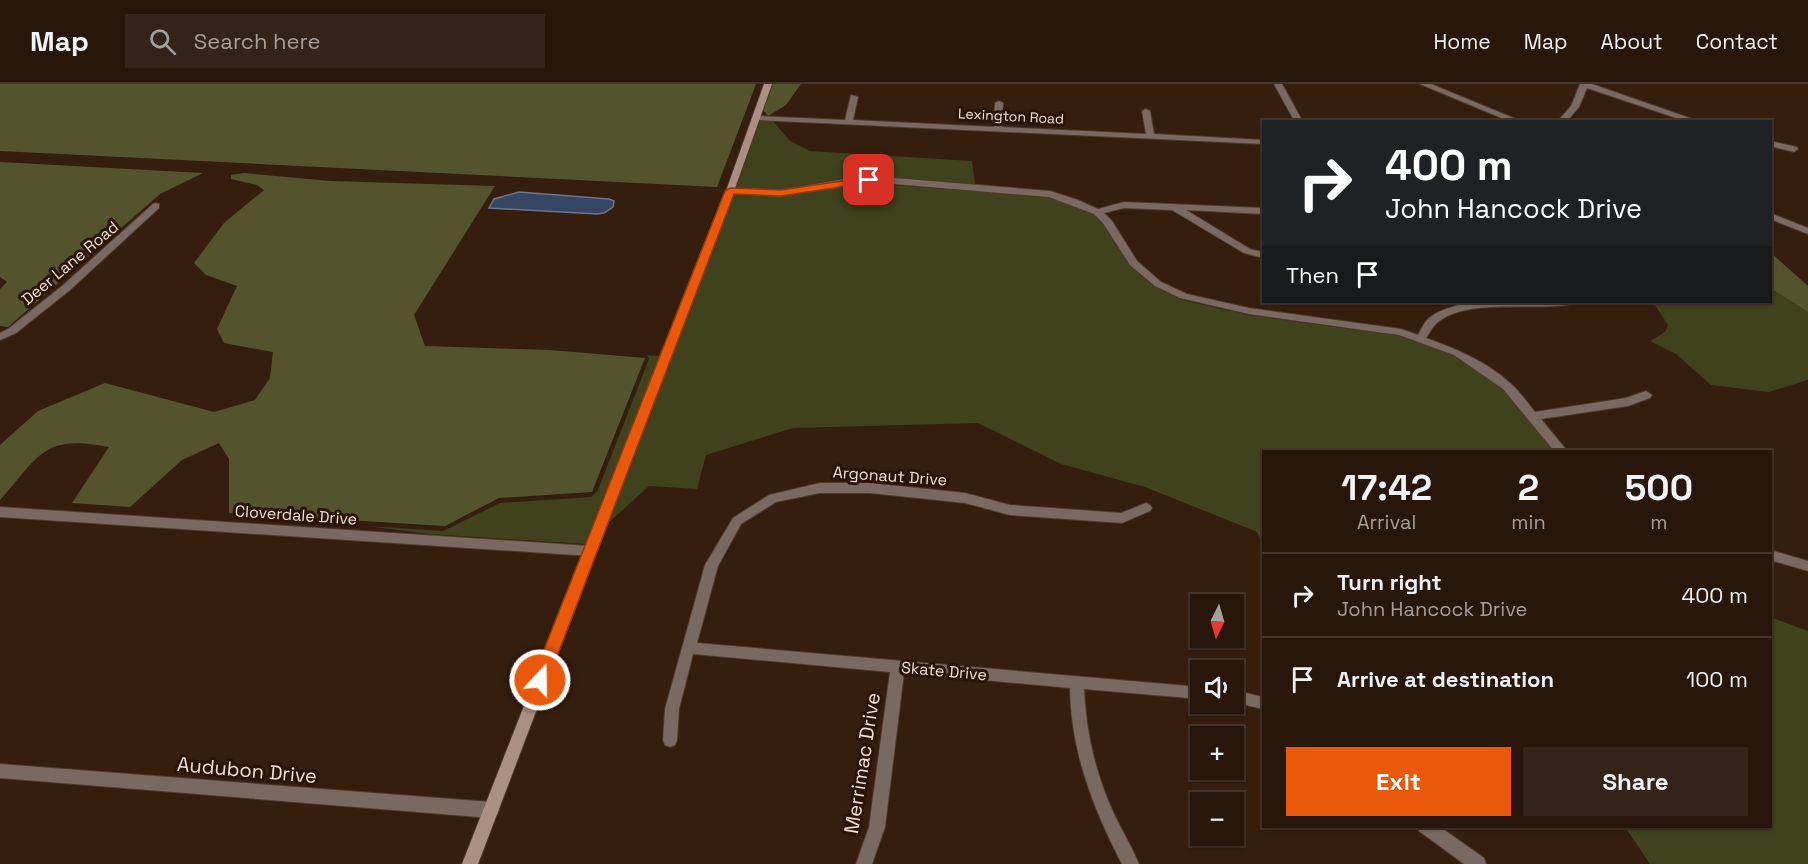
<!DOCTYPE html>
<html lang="en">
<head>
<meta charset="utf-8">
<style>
	body { margin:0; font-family:"Space Grotesk",sans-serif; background:#342318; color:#f1f3f6; height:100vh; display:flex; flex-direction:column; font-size:22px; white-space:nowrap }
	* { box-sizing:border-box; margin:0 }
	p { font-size:20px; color:#a59f9c }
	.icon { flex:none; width:33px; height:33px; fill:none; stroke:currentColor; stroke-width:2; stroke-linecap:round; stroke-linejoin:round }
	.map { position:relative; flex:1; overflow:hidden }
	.details { position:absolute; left:1262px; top:366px; width:510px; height:378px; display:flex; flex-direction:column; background:#28160a; border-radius:0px; box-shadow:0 2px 4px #0004,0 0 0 2px #44352b }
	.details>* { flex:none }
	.hud { position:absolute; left:1262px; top:36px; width:510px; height:183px; border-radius:0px; box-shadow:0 2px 4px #0004,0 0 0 2px #44352b; background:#202124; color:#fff; overflow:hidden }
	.needle { width:39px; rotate:185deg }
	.controls { position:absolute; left:1190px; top:510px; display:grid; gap:12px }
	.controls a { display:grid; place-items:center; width:54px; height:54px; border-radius:0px; background:#28160a; box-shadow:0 2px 4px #0004,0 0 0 2px #44352b; font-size:30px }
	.pin { position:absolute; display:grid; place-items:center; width:51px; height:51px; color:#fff; margin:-26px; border-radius:12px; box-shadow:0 3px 9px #0006 }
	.me { position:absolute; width:66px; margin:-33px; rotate:21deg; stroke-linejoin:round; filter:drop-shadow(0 0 4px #0008) }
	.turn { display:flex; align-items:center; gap:21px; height:126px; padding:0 24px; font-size:27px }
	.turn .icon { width:78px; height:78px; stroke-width:2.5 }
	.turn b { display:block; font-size:42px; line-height:51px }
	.then { display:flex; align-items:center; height:57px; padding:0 24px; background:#0003; gap:12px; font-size:22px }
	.eta { display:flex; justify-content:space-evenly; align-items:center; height:102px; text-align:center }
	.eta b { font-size:36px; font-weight:700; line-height:42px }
	.cta { display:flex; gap:12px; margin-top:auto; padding:12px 24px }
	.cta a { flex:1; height:69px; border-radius:0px; background:#ea580c; color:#fff; font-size:24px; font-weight:700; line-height:69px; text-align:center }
	.cta a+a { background:#342318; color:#f1f3f6 }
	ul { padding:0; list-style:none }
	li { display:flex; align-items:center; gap:18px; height:84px; padding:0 24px; border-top:2px solid #44352b }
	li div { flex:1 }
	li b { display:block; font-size:22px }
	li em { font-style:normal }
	header { display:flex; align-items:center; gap:36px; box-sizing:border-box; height:84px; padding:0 30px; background:#28160a; border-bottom:2px solid #44352b }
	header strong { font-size:28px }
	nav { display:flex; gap:33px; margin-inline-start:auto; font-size:21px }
	.search { width:420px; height:54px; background:#342318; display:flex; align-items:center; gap:15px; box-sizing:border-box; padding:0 21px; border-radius:0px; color:#a59f9c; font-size:22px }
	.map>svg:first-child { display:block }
	.green { fill:#40411d }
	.forest { fill:#53542e }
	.water { fill:#344664; stroke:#6c7486; stroke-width:1.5 }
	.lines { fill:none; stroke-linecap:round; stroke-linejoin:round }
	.minor-casing { stroke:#4f392a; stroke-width:2 }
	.secondary-casing { stroke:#4f392a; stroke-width:2 }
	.minor { fill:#7a6960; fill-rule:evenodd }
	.secondary { fill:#ab8f82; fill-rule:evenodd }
	.route { fill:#ea580c; stroke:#983908; stroke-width:1.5 }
	.labels { text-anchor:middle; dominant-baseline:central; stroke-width:6; stroke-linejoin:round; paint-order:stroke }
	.far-street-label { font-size:14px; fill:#f0e0d6; stroke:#2b1405 }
	.street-label { font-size:16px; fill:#f0e0d6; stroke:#2b1405 }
	.near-street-label { font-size:20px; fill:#f0e0d6; stroke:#2b1405 }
</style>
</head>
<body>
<header>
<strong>Map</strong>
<div class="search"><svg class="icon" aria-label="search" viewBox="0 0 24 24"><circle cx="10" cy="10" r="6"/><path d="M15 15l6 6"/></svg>Search here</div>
<nav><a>Home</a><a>Map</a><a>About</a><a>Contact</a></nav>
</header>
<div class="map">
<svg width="1808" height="780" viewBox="0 0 1808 780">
	<rect width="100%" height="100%" fill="#351e0e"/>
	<path class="green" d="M760 36 773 37 790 57 810 67 972 77 975 100 856 94 781 106 736 104Z
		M857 99 1017 109 1049 113 1073 120 1094 130 1102 138 1129 180 1155 203 1182 216 1249 231 1401 252 1456 272 1502 304 1551 363 1547 368H1263V461L1257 448 1145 403 1061 380 978 339 793 344 706 371 697 405 649 402 607 440 734 110 777 112Z
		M1770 204 1808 228V296L1769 308 1711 301 1676 270 1650 257 1665 248 1668 241 1653 218H1770Z
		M647 271 660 272 585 460 429 450 367 442 443 447 500 419 591 413 597 408 649 275Z
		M1770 533 1808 547V780H1650L1625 743 1770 742Z"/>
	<path class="forest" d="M0 0H756L717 103 0 67Z
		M772 0H801L786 21 768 32 763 26Z
		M0 78 203 89 160 110 8 243 0 242V205L7 198 0 193Z
		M244 89 330 97 495 102 414 231 425 262 550 266 645 274 592 408 499 414 445 442 229 429V375L219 359 182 376 130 423 72 419 109 363C43 350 40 371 0 416V361L38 327 105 299 214 328 255 316 270 294 273 268 224 259 217 245 237 202 206 191 194 179 224 139 264 106 257 101 231 95V91Z
		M1770 168 1808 202V228L1770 204Z"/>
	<path class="water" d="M519 108 609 115 614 117 613 123 604 129 597 130 489 124 494 115Z"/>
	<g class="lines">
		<defs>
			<path id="minor" d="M1274 0H1282L1303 38H1295Z
				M1420 0H1431L1523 38H1511Z
				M1580 0H1592L1701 38H1688L1587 4 1579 23 1566 38H1557L1571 22Z
				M851 11 858 13 853 36 994 43 995 19 999 17 1003 19 1002 43 1146 50 1142 27 1146 25 1150 27 1154 50 1263 56V60L757 36 753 34 757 32 845 36Z
				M1770 57 1797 63 1798 65 1794 68 1770 62Z
				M856 93H883L1050 107 1078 116 1098 125 1124 118 1263 124V130L1186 126 1250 165 1263 168V174L1244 169 1172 126 1124 124 1104 129 1112 137 1137 177 1161 198 1187 210 1249 224 1401 245 1418 251C1421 246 1424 239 1428 235 1458 209 1534 218 1573 218L1572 220C1535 228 1461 212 1434 242 1431 245 1429 250 1426 254 1456 265 1486 277 1510 299 1519 307 1527 318 1535 328L1626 314 1646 307 1652 311 1650 314 1628 322 1541 335 1568 368H1555L1503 305 1454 271 1399 251 1249 230 1180 214 1155 202 1130 181 1103 139 1094 130 1049 113 883 99H856L781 112 730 110 726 107 730 104 781 106Z
				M156 119 159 120V124L70 206 16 249 0 256V249L8 245 62 202 153 120Z
				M1770 129 1808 144V150L1770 135Z
				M820 399H870L965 409 1010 421 1121 429 1146 419 1150 421 1152 424 1150 427 1122 439 1010 431 965 419 870 409H820L776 418 741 440 718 482 697 559 1200 603V615L1084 605C1086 649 1096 691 1114 730 1122 747 1132 763 1139 780H1122C1093 724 1071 668 1070 604L904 589 885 743 872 780H856L869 743 890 588 693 570 679 625 677 656 675 661 670 663 665 661 663 656 665 625 705 481 733 434 769 411Z
				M0 423 590 462 595 463 596 467 595 471 590 472 0 433Z
				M1770 466 1808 477V487L1770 476Z
				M1233 606 1263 613V625L1233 618Z
				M0 680 491 718 497 721 499 726 497 731 491 734 0 694Z
				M1417 742H1439L1484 774 1486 780H1464L1419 747Z"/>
			<path id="secondary" d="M764 0H772L734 107 478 780H462L726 107Z"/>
		</defs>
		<use href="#minor" class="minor-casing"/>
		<use href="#secondary" class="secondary-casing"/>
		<use href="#minor" class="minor"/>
		<use href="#secondary" class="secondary"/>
	</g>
	<path class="route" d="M869 93 873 94V98L781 112 734 110 548 596 546 601 540 603 535 601 532 596 725 107 730 104 781 106Z"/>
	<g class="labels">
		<g class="far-street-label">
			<text transform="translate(1011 32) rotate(3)">Lexington Road</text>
		</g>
		<g class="street-label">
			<text transform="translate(70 179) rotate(-40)">Deer Lane Road</text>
			<text transform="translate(890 392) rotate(4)">Argonaut Drive</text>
			<text transform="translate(296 431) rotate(4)">Cloverdale Drive</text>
			<text transform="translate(944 587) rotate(5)">Skate Drive</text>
		</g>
		<g class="near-street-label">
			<text transform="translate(862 679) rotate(-81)">Merrimac Drive</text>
			<text transform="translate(247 686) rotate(5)">Audubon Drive</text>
		</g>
	</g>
</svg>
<div class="controls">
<a><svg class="needle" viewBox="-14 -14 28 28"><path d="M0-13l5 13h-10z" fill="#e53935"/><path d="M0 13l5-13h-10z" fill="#a59f9c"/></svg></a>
<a><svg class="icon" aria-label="sound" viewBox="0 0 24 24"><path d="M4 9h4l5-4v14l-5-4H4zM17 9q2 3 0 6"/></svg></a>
<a>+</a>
<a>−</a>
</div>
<div class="pin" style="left:869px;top:96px;background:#d93025"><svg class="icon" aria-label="arrive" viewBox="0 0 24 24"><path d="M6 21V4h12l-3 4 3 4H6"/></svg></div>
<svg class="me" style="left:540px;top:596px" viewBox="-20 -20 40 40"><circle r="17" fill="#ea580c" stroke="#fff" stroke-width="3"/><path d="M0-11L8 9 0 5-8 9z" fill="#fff"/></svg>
<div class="hud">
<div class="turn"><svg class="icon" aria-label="right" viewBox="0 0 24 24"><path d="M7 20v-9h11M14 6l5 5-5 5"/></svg><div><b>400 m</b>John Hancock Drive</div></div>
<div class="then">Then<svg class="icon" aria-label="arrive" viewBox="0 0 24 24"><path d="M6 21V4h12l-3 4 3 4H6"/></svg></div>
</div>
<section class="details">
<div class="eta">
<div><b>17:42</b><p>Arrival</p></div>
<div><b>2</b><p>min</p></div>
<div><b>500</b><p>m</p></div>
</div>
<ul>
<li><svg class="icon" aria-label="right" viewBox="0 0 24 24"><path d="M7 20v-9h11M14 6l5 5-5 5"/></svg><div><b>Turn right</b><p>John Hancock Drive</p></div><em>400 m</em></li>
<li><svg class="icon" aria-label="arrive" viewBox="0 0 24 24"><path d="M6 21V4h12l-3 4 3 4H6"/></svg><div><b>Arrive at destination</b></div><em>100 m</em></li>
</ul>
<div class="cta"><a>Exit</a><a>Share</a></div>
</section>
</div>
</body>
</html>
